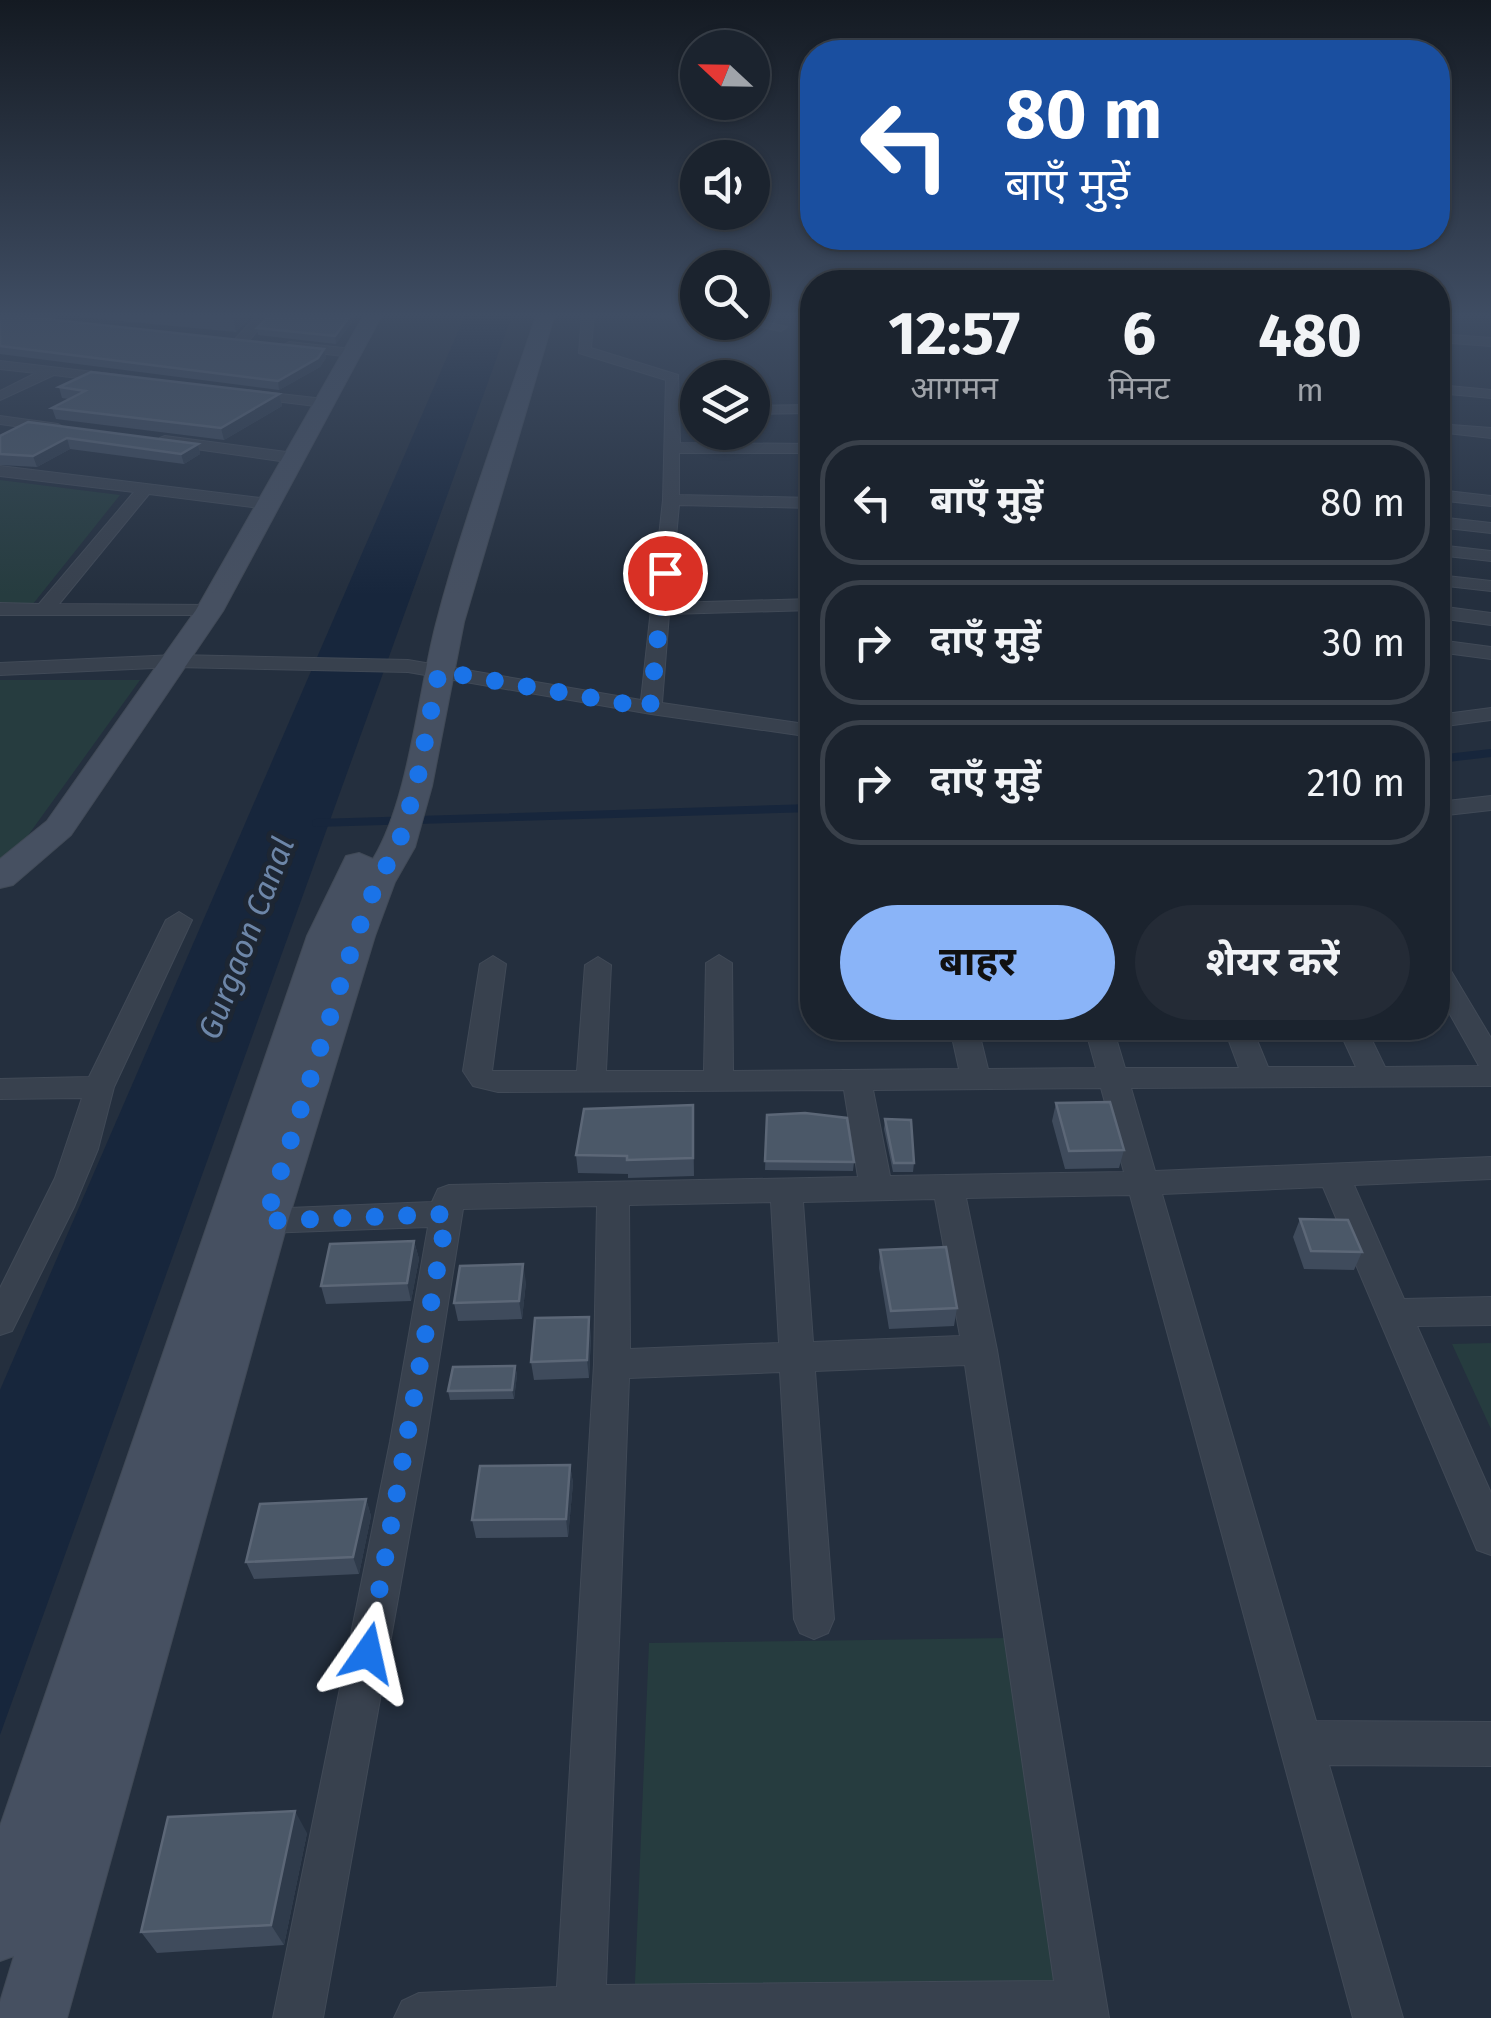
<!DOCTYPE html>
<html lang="hi">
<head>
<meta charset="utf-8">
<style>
	body { margin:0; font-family:"Fira Sans","Noto Sans Devanagari",sans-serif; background:#242b36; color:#f1f3f6; height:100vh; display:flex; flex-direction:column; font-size:38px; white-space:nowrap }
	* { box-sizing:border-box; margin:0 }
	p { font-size:32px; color:#a0a4aa }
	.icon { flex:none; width:55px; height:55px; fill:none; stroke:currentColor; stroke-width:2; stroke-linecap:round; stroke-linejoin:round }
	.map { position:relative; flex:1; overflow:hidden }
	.sheet { position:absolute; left:800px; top:270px; width:650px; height:770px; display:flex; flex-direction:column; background:#1b232e; border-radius:40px; box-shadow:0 2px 8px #0004,0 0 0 2px #39404a }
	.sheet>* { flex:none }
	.banner { position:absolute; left:800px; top:40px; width:650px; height:210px; border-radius:40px; box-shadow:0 2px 8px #0004,0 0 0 2px #39404a; background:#1a4fa0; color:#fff; overflow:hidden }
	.needle { width:65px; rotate:292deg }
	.fabs { position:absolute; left:680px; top:30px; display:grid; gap:20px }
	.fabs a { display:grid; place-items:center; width:90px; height:90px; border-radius:50%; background:#1b232e; box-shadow:0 2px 8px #0004,0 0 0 2px #39404a; font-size:50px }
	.pin { position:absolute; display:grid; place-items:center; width:85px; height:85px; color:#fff; margin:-42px; border:5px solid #fff; border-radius:50%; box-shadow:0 2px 10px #0007 }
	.me { position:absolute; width:110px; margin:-55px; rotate:11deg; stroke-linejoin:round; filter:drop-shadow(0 0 8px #0008) }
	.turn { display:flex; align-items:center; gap:35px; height:210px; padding:0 40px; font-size:45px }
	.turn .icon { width:130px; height:130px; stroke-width:2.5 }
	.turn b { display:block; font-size:70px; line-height:85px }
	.eta { display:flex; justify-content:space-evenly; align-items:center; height:170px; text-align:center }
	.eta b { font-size:60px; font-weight:700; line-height:70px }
	.action { display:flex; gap:20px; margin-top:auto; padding:20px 40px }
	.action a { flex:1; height:115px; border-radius:60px; background:#8ab4f8; color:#111; font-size:40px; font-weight:700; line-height:115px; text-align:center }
	.action a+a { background:#242b36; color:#f1f3f6 }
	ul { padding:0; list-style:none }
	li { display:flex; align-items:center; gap:30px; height:125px; margin:0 20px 15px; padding:0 20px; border:5px solid #39404a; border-radius:40px }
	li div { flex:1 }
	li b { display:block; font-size:38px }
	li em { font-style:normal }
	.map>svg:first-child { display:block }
	.green { fill:#263c3f }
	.water { fill:#17263c }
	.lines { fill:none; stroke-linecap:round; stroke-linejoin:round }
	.stream { stroke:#17263c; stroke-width:8 }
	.street-casing { stroke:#414a57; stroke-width:2 }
	.secondary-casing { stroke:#414a57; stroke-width:2 }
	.street { fill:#38414e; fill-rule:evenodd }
	.secondary { fill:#465061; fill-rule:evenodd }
	.wall { fill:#3f4b5c }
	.shaded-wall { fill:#2f3b4b }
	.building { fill:#4b5868; stroke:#5c6777; stroke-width:2.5 }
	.route { stroke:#1a73e8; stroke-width:18; stroke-dasharray:0 32.4 }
	.labels { text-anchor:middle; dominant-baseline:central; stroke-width:10; stroke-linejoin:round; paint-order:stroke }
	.water-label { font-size:32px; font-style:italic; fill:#6d86a8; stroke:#1d2633 }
</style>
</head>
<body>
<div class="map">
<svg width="1491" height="2018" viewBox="0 0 1491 2018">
	<rect width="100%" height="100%" fill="#242f3e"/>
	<path class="green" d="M0 480 120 495 33 604 0 603Z
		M0 680H140L6 866 0 867Z
		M1491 1343V1429L1452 1344Z
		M1007 1638 1061 2000 634 2006 649 1643Z"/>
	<path class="water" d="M466 313H513L0 1735V1390Z"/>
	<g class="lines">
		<path class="stream" d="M1438 759 1491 753
			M316 823 812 808"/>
		<defs>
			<path id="street" d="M46 313H62L38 322V316Z
				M259 313H272L246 344H236V338Z
				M582 313H594L591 348 678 375 680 443 812 444V453H679V495L812 498V508L679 505 670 603 812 599V610L669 614 662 703 812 725V737L651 714 408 672 176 667 0 675V663L176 655 408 660 641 700 663 500 666 380 579 353Z
				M648 313H698V321L654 317Z
				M752 319 787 327 781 331 737 322Z
				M1438 334 1491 338V346L1438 342Z
				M289 342 352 349 359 353 352 357 284 349 282 346Z
				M0 361 119 375 126 379 119 383 54 375 0 400V391L36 373 0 369Z
				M1438 385 1491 390V398L1438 393Z
				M246 390 324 399 331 403 324 407 241 397V391Z
				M812 405V413L752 414V406Z
				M0 416 58 424 65 428 58 432 0 424Z
				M1438 424 1491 428V438L1438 432Z
				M165 436 294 453 302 458 294 463 160 444V438Z
				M0 466 269 499 277 504 269 509 149 494 59 604 209 605 218 611 216 615H0V603L39 604 134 492 0 476Z
				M1438 490 1491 496V506L1438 500Z
				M1438 517 1491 523V533L1438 527Z
				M1438 545 1491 551V561L1438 555Z
				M1438 575 1491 581V591L1438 585Z
				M1438 606 1491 613V625L1438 618Z
				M1438 640 1491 647V659L1438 652Z
				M1491 708V720L1438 727V715Z
				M1491 796V810L1438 816V802Z
				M179 912 192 920 114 1087 98 1149 74 1207 12 1331 0 1335V1288L55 1178 82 1098 0 1099V1079L89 1077 166 920Z
				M719 955 732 963 733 1071 959 1069 950 1028H978L988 1069 1096 1068 1085 1028H1113L1125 1068H1239L1224 1028H1252L1268 1067H1356L1338 1028H1366L1385 1067 1479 1066 1438 993V963L1447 965 1451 971 1491 1038V1086L1131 1088 1155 1171 1491 1157V1179L1354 1185 1404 1299 1491 1297V1325L1417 1326 1491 1493V1555L1477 1550 1323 1187 1162 1194 1316 1721 1491 1722V1766L1329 1765 1403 2018H1353L1130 1195 966 1198 997 1350 1109 2018H394L402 2001 419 1993 557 1987 594 1364 597 1206 463 1209 426 1442 323 2018H273L390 1442 428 1227 265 1233 254 1230 249 1221 254 1212 265 1209 432 1202 438 1189 449 1185 858 1177 844 1090 498 1092 473 1086 463 1071 480 964 493 956 506 964 492 1071H577L585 965 598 957 611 965 606 1071H704L706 963ZM1101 1088 1124 1172 890 1176 873 1090ZM935 1199 960 1336 813 1342 803 1202ZM771 1202 779 1343 630 1349 629 1205ZM965 1365 1054 1981 606 1985 629 1378 780 1372 794 1619 800 1633 814 1639 828 1633 834 1619 815 1371Z"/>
			<path id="secondary" d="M365 313H383L223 611 71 835 13 885 0 888V859L47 821 196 610Z
				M537 313H555L464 622 432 786 415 847 395 882 375 936 288 1221 67 2018H0V2002L14 1956 0 1961V1826L307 936 346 856 359 853 373 859C409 800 418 693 436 624 463 519 503 416 537 313Z"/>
		</defs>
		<use href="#street" class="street-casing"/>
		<use href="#secondary" class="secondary-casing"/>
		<use href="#street" class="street"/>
		<use href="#secondary" class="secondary"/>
	</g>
	<path class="wall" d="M79 313H249L250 318 236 332 80 317Z
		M273 313H356L353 320 336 344 258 335 257 328Z
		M0 314 324 349 326 358 320 367 279 390 0 354Z
		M59 387 279 394 282 406 224 440 56 419 52 408 68 399 62 398Z
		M0 436 198 444 200 454 184 464 70 449 37 467 0 465Z
		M1056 1103 1124 1150 1119 1168 1065 1169 1052 1121Z
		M693 1105 694 1176 628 1178V1174L578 1173 576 1155Z
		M767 1115 854 1162 853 1171 765 1170Z
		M885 1119 914 1163 913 1172H893L884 1129Z
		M1300 1219 1362 1252 1354 1270 1304 1269 1293 1237Z
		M414 1241 419 1259 411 1301 326 1304 321 1286Z
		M880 1250 957 1308 954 1326 889 1329 879 1268Z
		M526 1282 522 1319 458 1321 454 1303Z
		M591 1335 589 1378 534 1380 531 1362Z
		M515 1366 517 1375 514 1399 450 1400 448 1391Z
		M570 1465 573 1483 568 1537 476 1538 472 1520Z
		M366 1499 371 1516 359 1574 254 1579 246 1562Z
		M307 1833 284 1945 157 1953 141 1932Z"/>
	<path class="shaded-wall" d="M235 313H249L250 318 236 332 233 315Z
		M352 313H356L353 320 336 344 335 336Z
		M324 349 326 358 320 367 279 390 278 381Z
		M279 394 282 406 224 440 221 428Z
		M67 438 70 449 37 467 33 456Z
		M198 444 200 454 184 464 181 454Z
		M414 1241 419 1259 411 1301 407 1283Z
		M523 1264 526 1282 522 1319 519 1301Z
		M589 1317 591 1335 589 1378 587 1360Z
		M515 1366 517 1375 514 1399 512 1390Z
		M570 1465 573 1483 568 1537 566 1519Z
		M366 1499 371 1516 359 1574 353 1557Z
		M295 1811 307 1833 284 1945 271 1925Z"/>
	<path class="building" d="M273 313H352L335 336 257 328Z
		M0 314 324 349 318 358 278 381 0 346Z
		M91 372 279 394 221 428 52 408 85 391 59 387Z
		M28 422 198 444 181 454 67 438 33 456 0 454V436Z
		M1110 1102 1124 1150 1069 1151 1056 1103Z
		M693 1105V1158L627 1160V1156L576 1155 584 1109Z
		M805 1113 847 1118 854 1162 765 1161 767 1115Z
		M885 1119 911 1120 914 1163H894Z
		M1300 1219 1348 1220 1362 1252 1311 1251Z
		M414 1241 407 1283 321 1286 330 1244Z
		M946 1247 957 1308 891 1311 880 1250Z
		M523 1264 519 1301 454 1303 460 1266Z
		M589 1317 587 1360 531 1362 535 1318Z
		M515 1366 512 1390 448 1391 453 1367Z
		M570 1465 566 1519 472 1520 480 1466Z
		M366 1499 353 1557 246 1562 260 1504Z
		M295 1811 271 1925 141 1932 168 1817Z"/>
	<linearGradient id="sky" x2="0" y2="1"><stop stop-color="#141a22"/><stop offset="0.53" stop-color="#3f4d63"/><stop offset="1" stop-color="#3f4d63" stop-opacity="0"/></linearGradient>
	<rect width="1491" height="595" fill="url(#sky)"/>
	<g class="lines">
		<path class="route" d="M368 1653 447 1214 265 1221 356 936 377 882 398 846 416 786 439 671 650 708 665 573"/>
	</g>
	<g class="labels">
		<g class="water-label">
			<text transform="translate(246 938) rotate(-69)">Gurgaon Canal</text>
		</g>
	</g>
</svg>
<div class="fabs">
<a><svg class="needle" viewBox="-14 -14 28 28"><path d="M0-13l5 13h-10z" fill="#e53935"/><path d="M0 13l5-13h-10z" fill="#a0a4aa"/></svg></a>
<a><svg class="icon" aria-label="sound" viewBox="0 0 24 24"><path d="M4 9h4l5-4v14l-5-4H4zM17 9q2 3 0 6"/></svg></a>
<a><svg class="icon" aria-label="search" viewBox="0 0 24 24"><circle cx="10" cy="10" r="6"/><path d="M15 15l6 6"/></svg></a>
<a><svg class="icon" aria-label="layers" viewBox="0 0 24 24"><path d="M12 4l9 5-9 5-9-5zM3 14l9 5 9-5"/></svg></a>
</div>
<div class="pin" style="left:665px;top:573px;background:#d93025"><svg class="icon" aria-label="arrive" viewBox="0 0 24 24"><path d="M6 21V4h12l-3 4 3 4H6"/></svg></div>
<svg class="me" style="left:368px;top:1653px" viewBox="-20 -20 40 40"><path d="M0-17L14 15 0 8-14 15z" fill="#1a73e8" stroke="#fff" stroke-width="4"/></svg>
<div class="banner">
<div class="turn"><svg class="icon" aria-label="left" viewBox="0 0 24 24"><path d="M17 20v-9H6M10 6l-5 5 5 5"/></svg><div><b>80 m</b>बाएँ मुड़ें</div></div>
</div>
<section class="sheet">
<div class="eta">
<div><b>12:57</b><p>आगमन</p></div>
<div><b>6</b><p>मिनट</p></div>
<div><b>480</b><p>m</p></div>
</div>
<ul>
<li><svg class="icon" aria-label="left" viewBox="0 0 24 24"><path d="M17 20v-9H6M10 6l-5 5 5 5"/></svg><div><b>बाएँ मुड़ें</b></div><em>80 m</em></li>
<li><svg class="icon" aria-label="right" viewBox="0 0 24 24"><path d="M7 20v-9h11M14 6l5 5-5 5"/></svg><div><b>दाएँ मुड़ें</b></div><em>30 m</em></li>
<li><svg class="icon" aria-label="right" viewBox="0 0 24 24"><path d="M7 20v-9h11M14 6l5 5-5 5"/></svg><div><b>दाएँ मुड़ें</b></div><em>210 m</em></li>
</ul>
<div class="action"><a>बाहर</a><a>शेयर करें</a></div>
</section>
</div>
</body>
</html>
